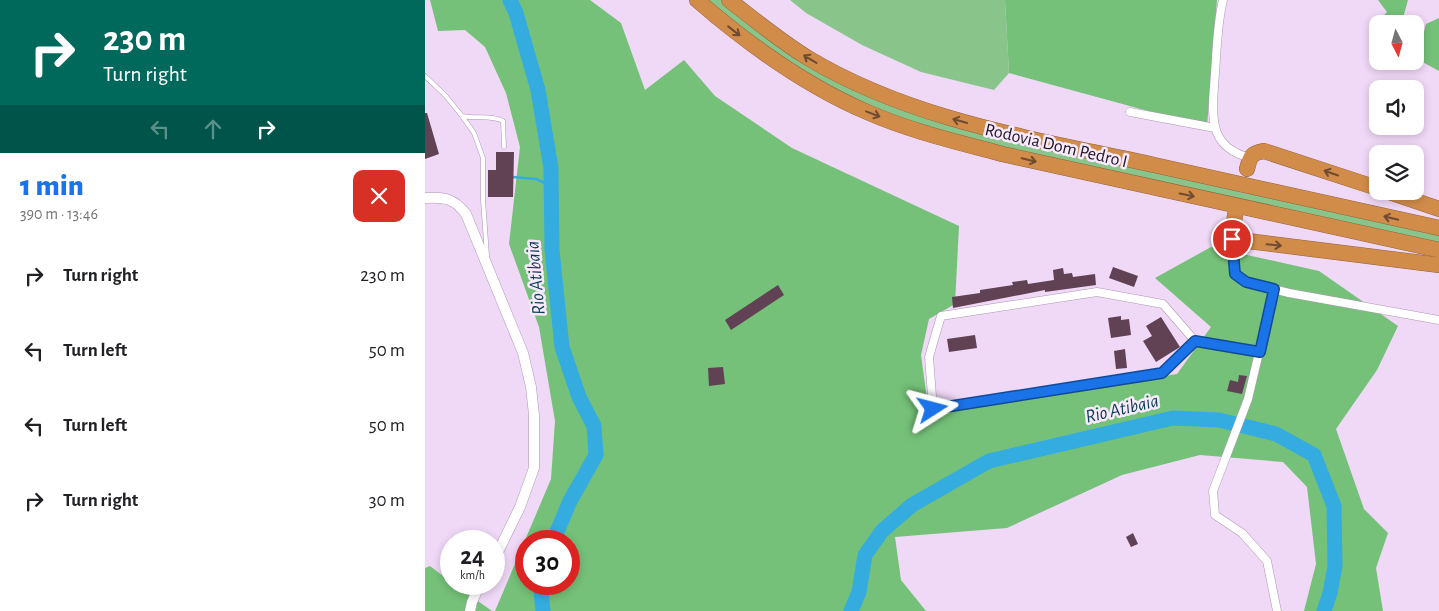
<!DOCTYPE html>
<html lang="en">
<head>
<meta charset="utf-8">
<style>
	body { margin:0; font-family:"Alegreya Sans",sans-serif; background:#f2f2f2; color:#202124; height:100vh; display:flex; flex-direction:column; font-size:19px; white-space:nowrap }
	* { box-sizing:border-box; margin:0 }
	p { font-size:16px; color:#757577 }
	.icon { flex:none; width:28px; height:28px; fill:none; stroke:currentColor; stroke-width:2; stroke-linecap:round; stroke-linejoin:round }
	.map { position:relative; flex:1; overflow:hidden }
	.details { display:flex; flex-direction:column; background:#fff; width:425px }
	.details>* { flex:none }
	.guide { background:#00695c; color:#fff; overflow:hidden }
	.needle { width:32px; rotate:174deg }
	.buttons { position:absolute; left:944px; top:15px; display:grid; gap:10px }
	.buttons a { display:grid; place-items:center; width:55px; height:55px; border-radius:10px; background:#fff; box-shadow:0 2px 8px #0003; font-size:25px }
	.speed { position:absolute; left:15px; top:530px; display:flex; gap:10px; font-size:25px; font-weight:700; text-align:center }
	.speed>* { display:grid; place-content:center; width:65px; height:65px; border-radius:50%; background:#fff; box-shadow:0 2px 8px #0003; line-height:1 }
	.speed small { font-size:12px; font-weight:400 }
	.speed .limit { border:8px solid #d22; background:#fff; color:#111 }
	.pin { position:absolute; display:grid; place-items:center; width:42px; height:42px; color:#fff; margin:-21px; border:2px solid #fff; border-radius:50%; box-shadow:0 1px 5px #0007 }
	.me { position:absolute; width:55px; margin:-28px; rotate:81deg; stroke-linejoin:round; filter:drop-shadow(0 0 4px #0008) }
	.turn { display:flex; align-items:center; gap:18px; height:105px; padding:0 20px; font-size:22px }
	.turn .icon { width:65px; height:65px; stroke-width:2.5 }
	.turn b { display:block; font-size:35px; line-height:42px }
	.lanes { display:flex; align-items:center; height:48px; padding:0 20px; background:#0003; justify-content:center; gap:25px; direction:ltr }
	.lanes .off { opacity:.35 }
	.round { display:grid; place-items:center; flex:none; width:52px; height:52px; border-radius:10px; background:#f2f2f2 }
	.overview { display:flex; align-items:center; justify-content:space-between; height:85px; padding:0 20px }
	h1 { font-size:30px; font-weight:800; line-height:38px; color:#1a73e8 }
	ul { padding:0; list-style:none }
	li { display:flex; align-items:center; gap:15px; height:75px; padding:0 20px }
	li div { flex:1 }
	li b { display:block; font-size:19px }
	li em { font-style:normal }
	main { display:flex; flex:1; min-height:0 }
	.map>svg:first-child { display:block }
	.green { fill:#89c58b }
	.forest { fill:#75c179; fill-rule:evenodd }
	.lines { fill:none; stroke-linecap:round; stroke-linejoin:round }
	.stream { stroke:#34ace0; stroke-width:2.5 }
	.river { stroke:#34ace0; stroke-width:15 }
	.building { fill:#604254 }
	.motorway-tunnel { stroke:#c6b1cc; stroke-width:15; stroke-dasharray:15 8; stroke-linecap:butt }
	.service-casing { stroke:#ad97b3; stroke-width:5 }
	.minor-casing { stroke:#ad97b3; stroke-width:9 }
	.tertiary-casing { stroke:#ad97b3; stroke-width:11 }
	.motorway-casing { stroke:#93633c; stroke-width:16 }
	.service { stroke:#fff; stroke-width:4 }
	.minor { stroke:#fff; stroke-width:8 }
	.tertiary { stroke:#fff; stroke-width:10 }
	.motorway { stroke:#d18c4a; stroke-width:15 }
	.oneway { stroke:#6f4b33 }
	.route-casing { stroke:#114b97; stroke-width:12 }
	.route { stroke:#1a73e8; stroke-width:9 }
	.labels { text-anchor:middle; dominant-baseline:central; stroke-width:5; stroke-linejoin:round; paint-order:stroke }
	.street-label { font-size:18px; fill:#1f1621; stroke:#f8e9fc }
	.water-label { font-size:19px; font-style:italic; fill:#073b50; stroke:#f8e9fc }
</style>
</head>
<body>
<main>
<section class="details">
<div class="guide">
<div class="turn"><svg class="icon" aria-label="right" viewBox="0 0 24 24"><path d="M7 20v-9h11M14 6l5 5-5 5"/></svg><div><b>230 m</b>Turn right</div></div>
<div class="lanes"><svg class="icon off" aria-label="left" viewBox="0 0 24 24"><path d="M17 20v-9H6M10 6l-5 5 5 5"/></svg><svg class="icon off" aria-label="ahead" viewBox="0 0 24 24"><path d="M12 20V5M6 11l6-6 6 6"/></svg><svg class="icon" aria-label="right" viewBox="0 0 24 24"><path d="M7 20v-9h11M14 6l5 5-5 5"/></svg></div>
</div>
<div class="overview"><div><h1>1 min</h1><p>390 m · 13:46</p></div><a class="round" style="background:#d93025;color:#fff"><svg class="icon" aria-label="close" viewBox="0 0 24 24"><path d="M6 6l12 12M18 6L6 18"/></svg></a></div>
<ul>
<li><svg class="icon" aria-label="right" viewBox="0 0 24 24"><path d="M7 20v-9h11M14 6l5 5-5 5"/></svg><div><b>Turn right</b></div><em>230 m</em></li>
<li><svg class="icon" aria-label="left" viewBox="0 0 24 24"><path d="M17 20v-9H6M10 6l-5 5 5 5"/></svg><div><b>Turn left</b></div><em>50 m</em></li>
<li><svg class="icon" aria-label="left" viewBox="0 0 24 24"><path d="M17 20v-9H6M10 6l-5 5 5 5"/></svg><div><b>Turn left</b></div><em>50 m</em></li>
<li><svg class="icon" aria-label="right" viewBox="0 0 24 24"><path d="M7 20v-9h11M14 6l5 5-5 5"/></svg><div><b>Turn right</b></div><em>30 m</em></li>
</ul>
</section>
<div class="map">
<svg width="1014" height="611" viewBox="0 0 1014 611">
	<rect width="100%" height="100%" fill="#f0d8f7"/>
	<path class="green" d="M279 0H296L305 8 434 90 1014 234V246L572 148 461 115 374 72Z
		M365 0H580L584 73 569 90 496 72 437 45 381 13Z"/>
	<path class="forest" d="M5 0H165L196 23 220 90 259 60 290 96 367 148 534 226 530 304 504 319 496 355 504 414 752 374 786 327 730 278 786 247 894 271 973 326 952 370 911 429 939 509 963 533 951 568 958 611H879L891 564 882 487 858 462 775 455 697 475 582 528 470 537 476 580 501 611H70L126 479 130 421 114 327 84 244 95 147 81 93 60 47 40 30 13 31ZM101 541H144V584H101Z
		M580 0H792L782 127 584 73Z
		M953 0H983L978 18 974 24H952V49L948 51 944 31 962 12Z
		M1014 18V71L992 59 1001 24Z
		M5 566 26 582V584H29L67 611H0V568Z"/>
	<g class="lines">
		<path class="stream" d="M88 177 111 179 127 186"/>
		<path class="river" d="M85 0 91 13 113 90 126 168 127 250 137 347 154 397 169 426 171 455 145 501 128 541
			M118 584 116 591 118 611
			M426 611 434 592 440 555 457 531 487 505 564 461 748 418 794 420 851 434 889 455 909 506 910 566 905 593 899 611"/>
	</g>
	<path class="building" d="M0 113H2L14 154 0 159Z
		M71 152H89L88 197H63V170H71Z
		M688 267 713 276 709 287 684 278Z
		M638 268 639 274 647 273 648 277 670 274 671 285 620 292V290L528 308 527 297 555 293V290L588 285 587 282 602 280 603 284 629 280 628 270Z
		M353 285 359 295 306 330 300 320Z
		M696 316V320L704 319 706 335 686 338 683 318Z
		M736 317 755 347 731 362 718 341 727 336 721 326Z
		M550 335 552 348 524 352 522 339Z
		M700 349 702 368 691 369 689 351Z
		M298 367 300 384 284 386 283 368Z
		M814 375 822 376 817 394 802 391 805 380 813 382Z
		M708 533 713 544 706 547 701 537Z"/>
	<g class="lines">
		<path class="motorway-tunnel" d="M810 215 822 169"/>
		<defs>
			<path id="service" d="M0 76 20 95 37 116C51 119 68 115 78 121L79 147
				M37 116 49 133 58 158V200L62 256"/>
			<path id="minor" d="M798 0C792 24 792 48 790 73 789 90 786 109 790 126 794 145 808 153 825 158
				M705 112 790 128
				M807 239 811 274 821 282 864 293 1014 320
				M849 289 823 399 788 491 790 515 817 533 842 561 852 611
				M770 341 737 373 508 409 504 357 516 316 672 292 738 304 770 341 835 352"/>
			<path id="tertiary" d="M0 198C19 197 29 198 41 214L98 353 106 387 109 415V468L95 507 69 560
				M45 611 47 602 55 584"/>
			<path id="motorway" d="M272 0C324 45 379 85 442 112 485 131 532 142 577 154L1014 250
				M304 0C330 20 355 41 383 58 488 121 611 139 729 165 824 186 919 207 1014 228
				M822 169C825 157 826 153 839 151L952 188
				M961 191 1014 209
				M810 215 807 239 1014 265"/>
		</defs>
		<use href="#service" class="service-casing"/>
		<use href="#minor" class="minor-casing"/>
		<use href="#tertiary" class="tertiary-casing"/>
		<use href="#motorway" class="motorway-casing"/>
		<use href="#service" class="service"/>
		<use href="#minor" class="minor"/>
		<use href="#tertiary" class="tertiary"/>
		<use href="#motorway" class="motorway"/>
	</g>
	<defs><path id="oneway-shaft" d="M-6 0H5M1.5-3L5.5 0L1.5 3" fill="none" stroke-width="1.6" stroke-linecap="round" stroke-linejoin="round" transform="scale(1.25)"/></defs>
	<g class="oneway">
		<use href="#oneway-shaft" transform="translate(309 31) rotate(38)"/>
		<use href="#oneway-shaft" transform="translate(385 59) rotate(-149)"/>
		<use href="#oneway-shaft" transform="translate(448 114) rotate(21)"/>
		<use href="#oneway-shaft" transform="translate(535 121) rotate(-164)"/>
		<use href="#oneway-shaft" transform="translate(604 160) rotate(13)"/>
		<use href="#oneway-shaft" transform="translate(906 173) rotate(-161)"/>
		<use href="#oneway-shaft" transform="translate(762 195) rotate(12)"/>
		<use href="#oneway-shaft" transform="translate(966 218) rotate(-167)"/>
		<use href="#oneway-shaft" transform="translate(849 245) rotate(6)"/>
	</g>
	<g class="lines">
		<defs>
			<path id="route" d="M508 409 737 373 770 341 835 352 849 289 821 282 810 274 807 239"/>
		</defs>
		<use href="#route" class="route-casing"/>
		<use href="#route" class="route"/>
	</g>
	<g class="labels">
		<g class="street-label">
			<text transform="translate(631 146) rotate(13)">Rodovia Dom Pedro I</text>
		</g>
		<g class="water-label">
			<text transform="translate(111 278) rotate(-95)">Rio Atibaia</text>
			<text transform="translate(697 409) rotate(-13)">Rio Atibaia</text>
		</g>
	</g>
</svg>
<div class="buttons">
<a><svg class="needle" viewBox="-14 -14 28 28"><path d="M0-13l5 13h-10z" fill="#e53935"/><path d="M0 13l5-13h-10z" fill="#757577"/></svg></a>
<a><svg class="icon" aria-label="sound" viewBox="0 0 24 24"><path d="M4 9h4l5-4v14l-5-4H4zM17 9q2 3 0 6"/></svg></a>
<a><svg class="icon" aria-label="layers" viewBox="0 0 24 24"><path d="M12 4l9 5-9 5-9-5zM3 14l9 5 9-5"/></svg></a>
</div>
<div class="speed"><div>24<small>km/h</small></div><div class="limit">30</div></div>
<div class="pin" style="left:807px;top:239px;background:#d93025"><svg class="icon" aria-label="arrive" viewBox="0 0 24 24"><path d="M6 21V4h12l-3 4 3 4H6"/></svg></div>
<svg class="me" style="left:508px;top:409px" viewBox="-20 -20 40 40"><path d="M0-17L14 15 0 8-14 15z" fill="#1a73e8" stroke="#fff" stroke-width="4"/></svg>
</div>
</main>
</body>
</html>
